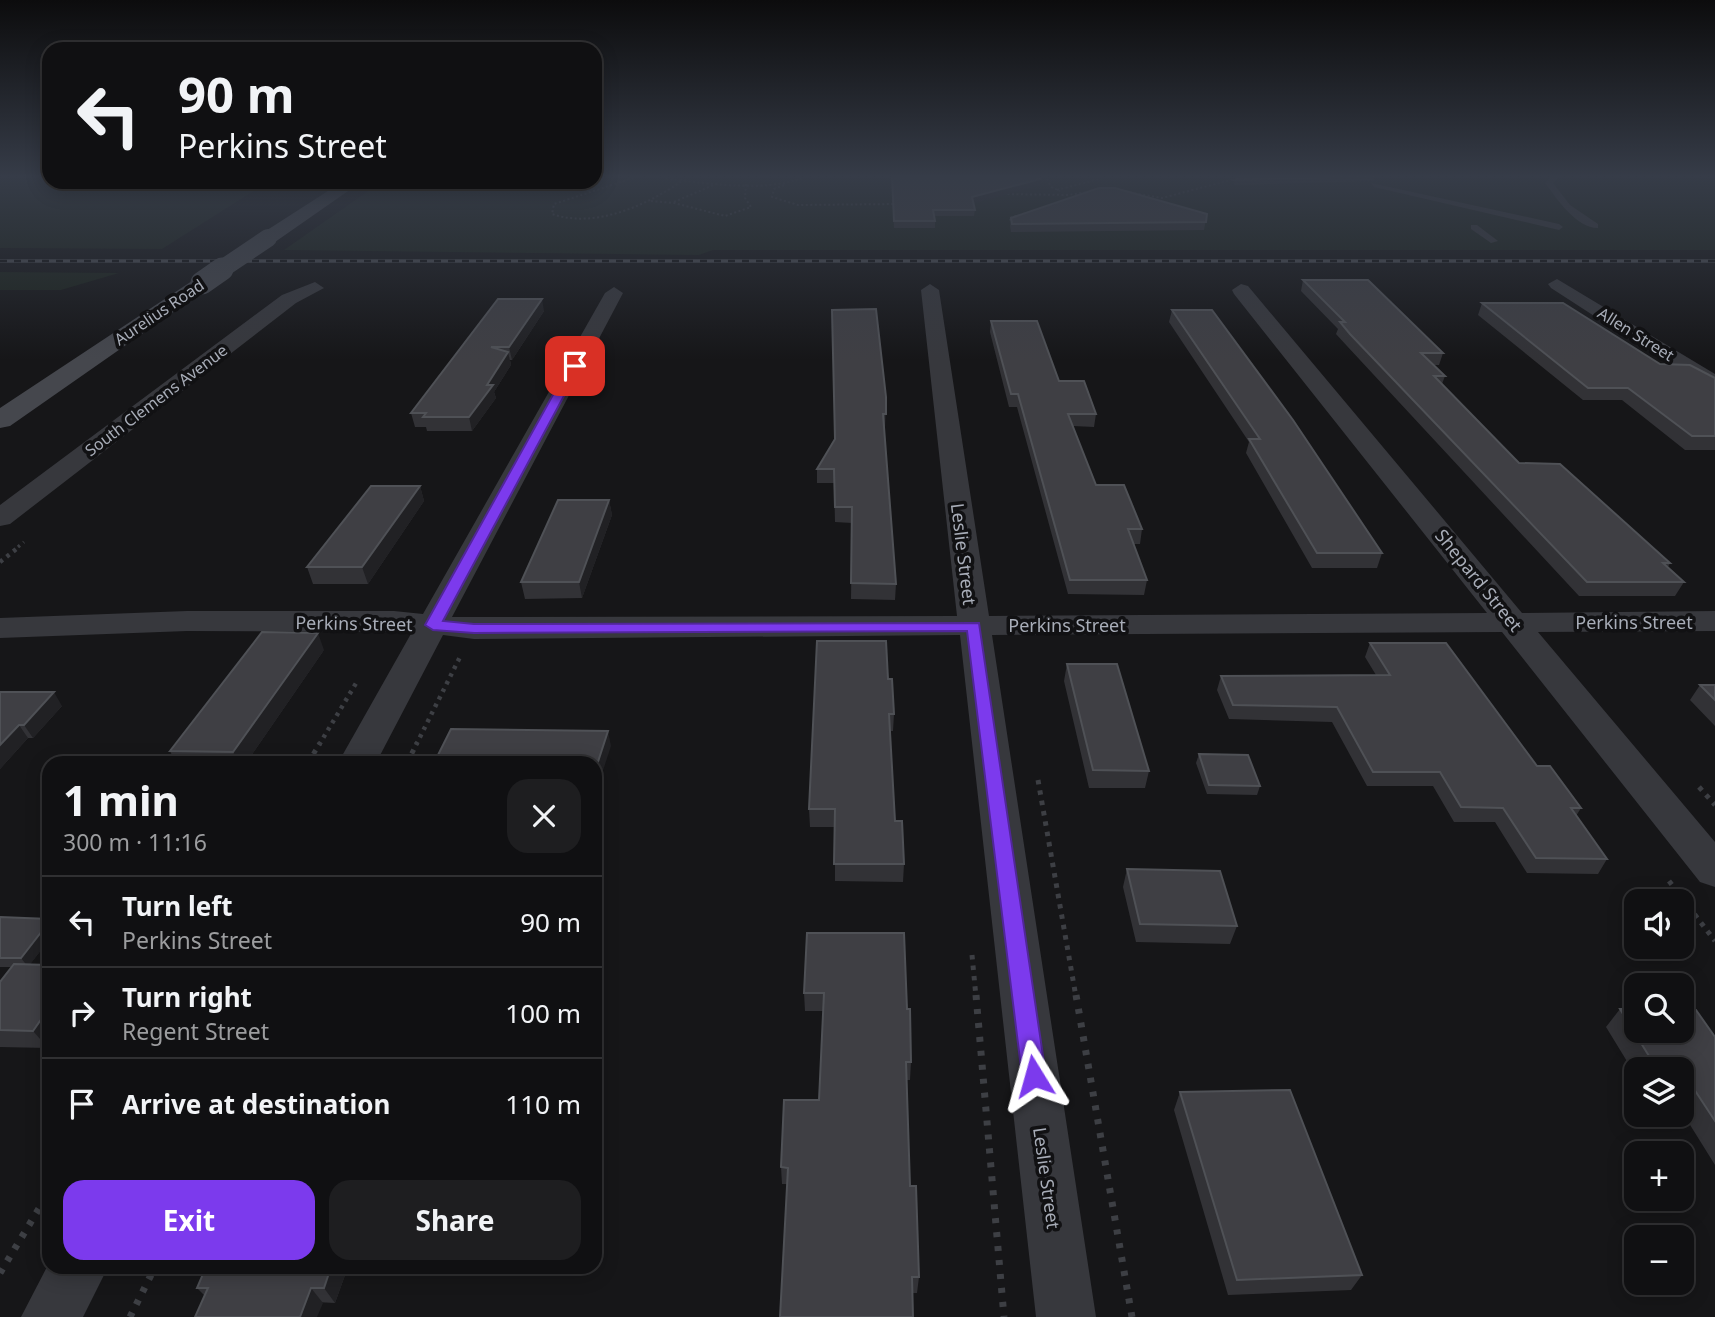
<!DOCTYPE html>
<html lang="en">
<head>
<meta charset="utf-8">
<style>
	body { margin:0; font-family:"Noto Sans",sans-serif; background:#1e1e20; color:#f1f3f6; height:100vh; display:flex; flex-direction:column; font-size:26px; white-space:nowrap }
	* { box-sizing:border-box; margin:0 }
	p { font-size:23px; color:#9c9d9f }
	.icon { flex:none; width:38px; height:38px; fill:none; stroke:currentColor; stroke-width:2; stroke-linecap:round; stroke-linejoin:round }
	.map { position:relative; flex:1; overflow:hidden }
	.details { position:absolute; left:42px; top:756px; width:560px; height:518px; display:flex; flex-direction:column; background:#101012; border-radius:21px; box-shadow:0 4px 18px #0003,0 0 0 2px #303032 }
	.details>* { flex:none }
	.guide { position:absolute; left:42px; top:42px; width:560px; height:147px; border-radius:21px; box-shadow:0 4px 18px #0003,0 0 0 2px #303032; background:#101012; color:#f1f3f6; overflow:hidden }
	.tools { position:absolute; left:1624px; top:889px; display:grid; gap:14px }
	.tools a { display:grid; place-items:center; width:70px; height:70px; border-radius:14px; background:#101012; box-shadow:0 4px 18px #0003,0 0 0 2px #303032; font-size:35px }
	.pin { position:absolute; display:grid; place-items:center; width:60px; height:60px; color:#fff; margin:-30px; border-radius:14px; box-shadow:0 4px 10px #0006 }
	.me { position:absolute; width:77px; margin:-38px; rotate:352deg; stroke-linejoin:round; filter:drop-shadow(0 0 5px #0008) }
	.turn { display:flex; align-items:center; gap:24px; height:147px; padding:0 21px; font-size:32px }
	.turn .icon { width:91px; height:91px; stroke-width:2.5 }
	.turn b { display:block; font-size:49px; line-height:60px }
	.round { display:grid; place-items:center; flex:none; width:74px; height:74px; border-radius:21px; background:#1e1e20 }
	.summary { display:flex; align-items:center; justify-content:space-between; height:119px; padding:0 21px }
	h1 { font-size:42px; font-weight:700; line-height:52px }
	.cta { display:flex; gap:14px; margin-top:auto; padding:14px 21px }
	.cta a { flex:1; height:80px; border-radius:21px; background:#7c3aed; color:#fff; font-size:28px; font-weight:700; line-height:80px; text-align:center }
	.cta a+a { background:#1e1e20; color:#f1f3f6 }
	ul { padding:0; list-style:none }
	li { display:flex; align-items:center; gap:21px; height:91px; padding:0 21px; border-top:2px solid #303032 }
	li div { flex:1 }
	li b { display:block; font-size:26px }
	li em { font-style:normal }
	.map>svg:first-child { display:block }
	.green { fill:#1c231d }
	.lines { fill:none; stroke-linecap:round; stroke-linejoin:round }
	.path-far4 { stroke:#3d3f44; stroke-width:2; stroke-dasharray:2 2.5; stroke-linecap:butt }
	.path-far3 { stroke:#3d3f44; stroke-width:3.5; stroke-dasharray:2.5 4.5; stroke-linecap:butt }
	.path-far2 { stroke:#3d3f44; stroke-width:4.5; stroke-dasharray:3.5 5; stroke-linecap:butt }
	.path-far1 { stroke:#3d3f44; stroke-width:5; stroke-dasharray:4.5 6; stroke-linecap:butt }
	.path { stroke:#3d3f44; stroke-width:7; stroke-dasharray:5 9; stroke-linecap:butt }
	.lane { fill:#37383d; fill-rule:evenodd }
	.street { fill:#37383d; fill-rule:evenodd }
	.secondary { fill:#45474d; fill-rule:evenodd }
	.rail-casing { stroke:#4a4c52; stroke-width:3.5 }
	.rail { stroke:#111113; stroke-width:2.5; stroke-dasharray:7; stroke-linecap:butt }
	.secondary-bridge-far1 { stroke:#45474d; stroke-width:18 }
	.secondary-bridge { stroke:#45474d; stroke-width:23 }
	.wall { fill:#323236 }
	.shaded-wall { fill:#212124 }
	.building { fill:#3f3f44; stroke:#4f5156; stroke-width:2 }
	.route { fill:#7c3aed; stroke:#51269a; stroke-width:2 }
	.labels { text-anchor:middle; dominant-baseline:central; stroke-width:7; stroke-linejoin:round; paint-order:stroke }
	.far-street-label { font-size:16px; fill:#a8adb8; stroke:#111113 }
	.street-label { font-size:18px; fill:#a8adb8; stroke:#111113 }
</style>
</head>
<body>
<div class="map">
<svg width="1715" height="1317" viewBox="0 0 1715 1317">
	<rect width="100%" height="100%" fill="#161618"/>
	<path class="green" d="M0 175H49V182L63 183 268 182 162 249 0 248Z
		M595 175H1715V250H713L699 255 284 250 381 182H595Z
		M0 272 119 273 61 290H0Z"/>
	<g class="lines">
		<path class="path-far4" d="M642 175 554 204 552 214C595 229 647 205 682 181
			M644 175C690 181 767 196 809 175
			M1045 175 1051 187 1060 191
			M784 185 774 189 772 197 798 205 897 204
			M1057 190 1099 179 1095 175
			M1121 191 1162 198 1250 175
			M1003 194 1068 195 1095 191
			M651 201 674 203 725 216 751 207 745 198 746 183
			M674 202 718 183
			M1014 224 1009 218 1058 204"/>
		<path class="path-far3" d="M18 547 24 542"/>
		<path class="path-far2" d="M0 562 20 546
			M319 745 358 680
			M416 745 460 657"/>
		<path class="path-far1" d="M308 763 320 743
			M407 763 417 743
			M1038 780 1076 997
			M1699 787 1715 805
			M1669 881 1715 941
			M972 955 976 997"/>
		<path class="path" d="M976 995 1004 1317
			M1076 995 1132 1317
			M0 1273 49 1192
			M130 1317 155 1267"/>
		<path class="lane" d="M1553 175H1561L1553 183 1570 205 1598 224V228C1576 228 1557 199 1545 183Z
			M1371 183 1559 224 1563 227 1559 230 1374 187Z
			M1471 225H1477L1498 241 1491 243 1471 229Z"/>
		<path class="street" d="M1557 279 1715 374V391L1707 389 1551 288 1548 284Z
			M315 282 324 288 296 303 10 524 0 526V505L282 295Z
			M930 284 939 290 989 616 1487 613 1234 294 1232 290 1241 284 1248 286 1522 613 1715 611V631L1538 632 1715 842V887L1700 882 1502 632 992 635 1096 1317H1036L960 635 474 639 443 635 376 763H338L412 632 187 631 0 638V618L187 611H394L423 614 605 293 614 287 623 293 452 617 957 616 921 290Z
			M49 1263V1267H108L83 1317H21Z"/>
		<path class="secondary" d="M342 182H361L275 242H261L259 238 261 234Z
			M202 277 209 279 213 283 209 287 10 426 0 428V408L195 279Z"/>
		<defs>
			<path id="rail" d="M0 261H1715"/>
		</defs>
		<use href="#rail" class="rail-casing"/>
		<use href="#rail" class="rail"/>
		<path class="secondary-bridge-far1" d="M219 271 268 238"/>
		<path class="secondary-bridge" d="M202 283 222 269"/>
	</g>
	<path class="wall" d="M891 175 1040 185 973 203 975 210 974 216H935V228H894Z
		M1374 176 1373 181 1234 185 1235 180Z
		M1207 214 1204 230 1011 232 1010 226 1011 218Z
		M1303 280 1443 353 1439 365H1434L1445 376 1442 384 1519 463 1670 563 1668 567 1684 582 1675 596H1579L1347 346 1336 334 1338 329 1301 291Z
		M498 299 544 311 512 360H510L511 365 494 392 496 398 472 431H427L426 427H415L411 413Z
		M1482 303 1660 364 1715 378V450H1685L1622 400H1583L1478 315Z
		M1172 310 1382 553 1377 568H1312L1246 453 1249 442 1169 322Z
		M991 321 1096 414 1094 427 1073 426 1096 485 1142 529 1140 544H1133L1147 580 1144 595 1068 594 1017 407H1009L990 332Z
		M886 397 885 428H884L896 584 895 600 851 599 852 523 835 522 834 483H817V469L835 439Z
		M420 486 424 501 368 584H313L307 567Z
		M609 500 612 515 582 598 525 599 521 582Z
		M1370 643 1537 766 1581 808 1576 816 1607 859 1598 874 1527 873 1495 822H1454L1433 786H1367L1332 722 1229 719 1217 690 1221 676 1376 675 1365 657Z
		M324 650 246 763H176L170 751Z
		M1067 664 1149 771 1145 788H1089L1064 681Z
		M888 679 894 714 893 731H890L895 821 904 864 903 882 835 881V827H810L809 809Z
		M1700 685H1715V726L1690 700Z
		M0 692 62 706 33 738H28L0 769Z
		M1199 754 1260 786 1257 795 1207 794 1196 763Z
		M1127 869 1237 926 1230 944 1136 942 1123 887Z
		M0 917 49 940 30 964 48 1048 0 1047V982L12 967H0Z
		M807 933 907 1009 911 1062 910 1080H907L910 1186 919 1277 917 1293H912L787 1184H782L781 1167 819 1100 823 1011H805L804 993Z
		M1620 1009 1715 1037V1165L1682 1112V1069H1636V1076L1606 1027Z
		M1180 1092 1362 1275 1351 1290 1228 1295 1174 1110Z
		M348 1267 335 1303 205 1296 197 1288Z"/>
	<path class="shaded-wall" d="M1040 179V185L972 204V197Z
		M542 299 544 311 512 360 509 347Z
		M508 352 511 365 494 392 496 398 472 431 469 417 487 385Z
		M420 486 424 501 368 584 362 567Z
		M609 500 612 515 582 598 579 582Z
		M318 633 324 650 246 763H238L233 752Z
		M54 692 62 706 33 738 24 725Z
		M19 725 28 738 0 769V745Z
		M608 731 611 746 595 795V771Z
		M49 922V940L28 967 21 958Z
		M49 1008V1047L48 1048 33 1031Z
		M331 1267H348L335 1303 324 1288Z
		M311 1288 323 1303 317 1317H300Z"/>
	<path class="building" d="M892 175H1038L1040 179 972 197 975 210H933L935 221H894Z
		M1243 175H1373L1374 176 1235 180Z
		M1099 188H1115L1207 214 1206 222 1012 224 1011 218Z
		M1303 280H1368L1443 353H1421L1445 376H1434L1519 463 1560 464 1670 563H1663L1684 582H1587L1350 334 1340 322H1345Z
		M498 299H542L509 347H491L508 352 487 385H493L469 417H423L426 413H411Z
		M1482 303H1563L1660 364 1690 365 1715 378V436H1692L1628 388H1588Z
		M876 309 886 397V414H883L896 584 851 583 852 507H835L834 469H817L835 439 832 310Z
		M1172 310H1212L1293 420 1382 553H1317L1249 439H1260Z
		M991 321H1037L1059 381H1084L1096 414H1068L1096 485H1124L1142 529H1128L1147 580H1070L1018 394H1011Z
		M371 486H420L362 567H307Z
		M558 500H609L579 582H521Z
		M262 632 318 633 233 752 170 751Z
		M817 641H886L888 679H892L894 714H889L895 821H902L904 864H834L835 809H809Z
		M1370 643H1446L1537 766H1550L1581 808H1571L1607 859 1536 858 1503 808 1461 807 1440 772H1373L1337 707 1233 705 1221 676 1390 675Z
		M1067 664H1117L1149 771 1093 770Z
		M1700 685H1715V700Z
		M0 692H54L24 725H19L0 745Z
		M451 729 608 731 595 771V763H434Z
		M1199 754 1248 755 1260 786 1209 785Z
		M1127 869 1220 871 1237 926 1140 924Z
		M0 917 49 919V922L21 958H0Z
		M807 933H904L907 1009H910L911 1062H906L910 1186H916L919 1277H912L913 1317H780L788 1168 781 1167 784 1100H819L824 993H804Z
		M14 964 49 965V1008L33 1031 0 1030V982Z
		M1620 1009H1636V1031H1682V1010H1696L1715 1037V1121L1694 1089H1682V1069H1657Z
		M1290 1090 1362 1275 1237 1280 1180 1092Z
		M206 1267H331L324 1288H311L300 1317H195L208 1288H197Z"/>
	<linearGradient id="sky" x2="0" y2="1"><stop stop-color="#0c0c0d"/><stop offset="0.49" stop-color="#363c48"/><stop offset="1" stop-color="#363c48" stop-opacity="0"/></linearGradient>
	<rect width="1715" height="360" fill="url(#sky)"/>
	<path class="route" d="M575 363 580 366 443 621 474 624 979 623 1046 1076 1042 1084 1034 1087 1025 1084 1022 1076 967 631 474 633 433 630 425 625 569 366Z"/>
	<g class="labels">
		<g class="far-street-label">
			<text transform="translate(159 312) rotate(-34)">Aurelius Road</text>
			<text transform="translate(1636 334) rotate(32)">Allen Street</text>
			<text transform="translate(156 400) rotate(-37)">South Clemens Avenue</text>
		</g>
		<g class="street-label">
			<text transform="translate(964 554) rotate(83)">Leslie Street</text>
			<text transform="translate(1479 580) rotate(51)">Shepard Street</text>
			<text x="1634" y="622">Perkins Street</text>
			<text transform="translate(354 623) rotate(1)">Perkins Street</text>
			<text x="1067" y="625">Perkins Street</text>
			<text transform="translate(1047 1178) rotate(82)">Leslie Street</text>
		</g>
	</g>
</svg>
<div class="tools">
<a><svg class="icon" aria-label="sound" viewBox="0 0 24 24"><path d="M4 9h4l5-4v14l-5-4H4zM17 9q2 3 0 6"/></svg></a>
<a><svg class="icon" aria-label="search" viewBox="0 0 24 24"><circle cx="10" cy="10" r="6"/><path d="M15 15l6 6"/></svg></a>
<a><svg class="icon" aria-label="layers" viewBox="0 0 24 24"><path d="M12 4l9 5-9 5-9-5zM3 14l9 5 9-5"/></svg></a>
<a>+</a>
<a>−</a>
</div>
<div class="pin" style="left:575px;top:366px;background:#d93025"><svg class="icon" aria-label="arrive" viewBox="0 0 24 24"><path d="M6 21V4h12l-3 4 3 4H6"/></svg></div>
<svg class="me" style="left:1034px;top:1076px" viewBox="-20 -20 40 40"><path d="M0-17L14 15 0 8-14 15z" fill="#7c3aed" stroke="#fff" stroke-width="4"/></svg>
<div class="guide">
<div class="turn"><svg class="icon" aria-label="left" viewBox="0 0 24 24"><path d="M17 20v-9H6M10 6l-5 5 5 5"/></svg><div><b>90 m</b>Perkins Street</div></div>
</div>
<section class="details">
<div class="summary"><div><h1>1 min</h1><p>300 m · 11:16</p></div><a class="round"><svg class="icon" aria-label="close" viewBox="0 0 24 24"><path d="M6 6l12 12M18 6L6 18"/></svg></a></div>
<ul>
<li><svg class="icon" aria-label="left" viewBox="0 0 24 24"><path d="M17 20v-9H6M10 6l-5 5 5 5"/></svg><div><b>Turn left</b><p>Perkins Street</p></div><em>90 m</em></li>
<li><svg class="icon" aria-label="right" viewBox="0 0 24 24"><path d="M7 20v-9h11M14 6l5 5-5 5"/></svg><div><b>Turn right</b><p>Regent Street</p></div><em>100 m</em></li>
<li><svg class="icon" aria-label="arrive" viewBox="0 0 24 24"><path d="M6 21V4h12l-3 4 3 4H6"/></svg><div><b>Arrive at destination</b></div><em>110 m</em></li>
</ul>
<div class="cta"><a>Exit</a><a>Share</a></div>
</section>
</div>
</body>
</html>
